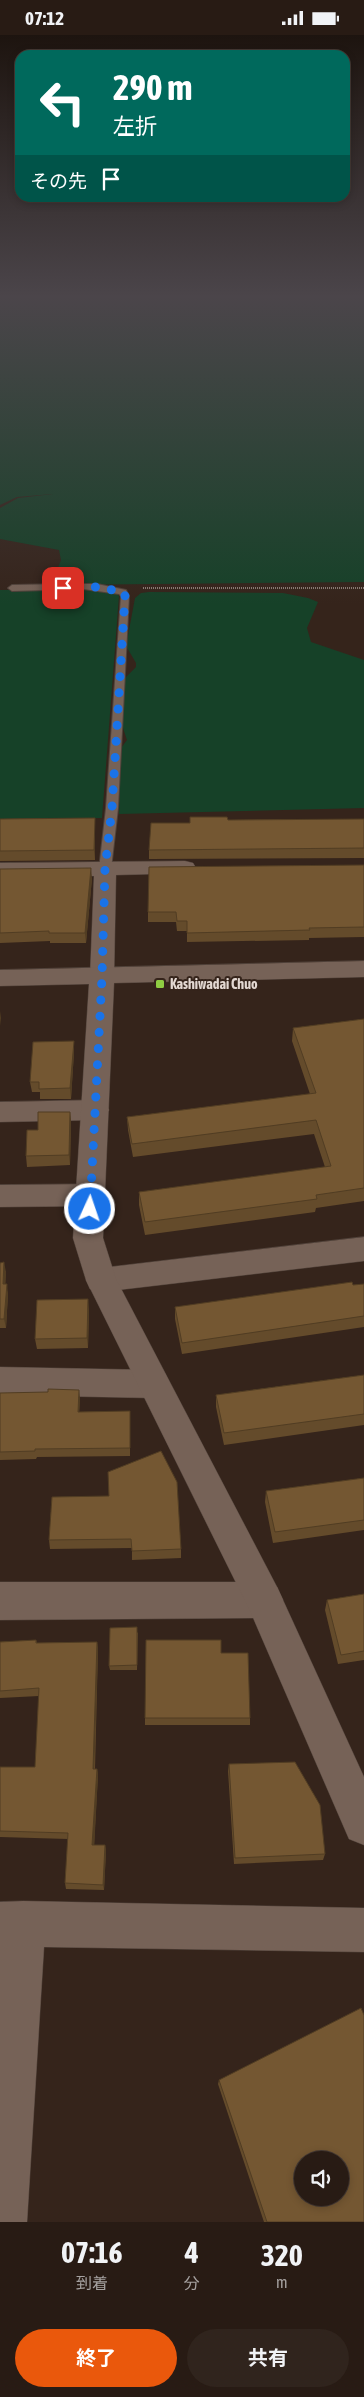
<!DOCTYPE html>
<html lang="ja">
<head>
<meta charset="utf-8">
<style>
	body { margin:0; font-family:"Asap Condensed","Noto Sans JP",sans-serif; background:#30241d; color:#f1f3f6; height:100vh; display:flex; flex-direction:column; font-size:19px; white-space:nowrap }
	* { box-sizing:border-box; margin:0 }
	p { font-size:16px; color:#a5a1a0 }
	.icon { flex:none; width:28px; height:28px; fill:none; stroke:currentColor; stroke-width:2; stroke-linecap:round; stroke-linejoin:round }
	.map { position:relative; height:2187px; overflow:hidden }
	.details { display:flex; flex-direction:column; background:#281b14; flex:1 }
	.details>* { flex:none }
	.hud { position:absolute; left:15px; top:15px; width:335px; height:152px; border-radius:15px; box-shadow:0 2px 8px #0003,0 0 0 1px #443934; background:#00695c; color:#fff; overflow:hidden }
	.controls { position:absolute; left:294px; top:2116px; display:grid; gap:10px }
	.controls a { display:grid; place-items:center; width:55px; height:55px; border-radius:50%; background:#281b14; box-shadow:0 2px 8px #0003,0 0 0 1px #443934; font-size:25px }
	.pin { position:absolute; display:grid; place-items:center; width:42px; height:42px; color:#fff; margin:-21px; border-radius:10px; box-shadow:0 2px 8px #0006 }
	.me { position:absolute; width:55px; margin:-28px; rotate:3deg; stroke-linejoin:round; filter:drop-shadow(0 0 4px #0008) }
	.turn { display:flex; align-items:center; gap:18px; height:105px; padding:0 15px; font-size:22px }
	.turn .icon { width:65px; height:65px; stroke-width:2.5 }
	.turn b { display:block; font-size:35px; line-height:42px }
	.then { display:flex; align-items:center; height:48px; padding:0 15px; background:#0003; gap:10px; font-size:19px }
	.eta { display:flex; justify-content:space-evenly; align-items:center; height:85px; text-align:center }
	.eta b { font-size:30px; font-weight:700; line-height:35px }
	.action { display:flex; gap:10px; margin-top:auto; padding:10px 15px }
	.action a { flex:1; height:58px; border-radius:30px; background:#ea580c; color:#fff; font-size:20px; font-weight:700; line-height:58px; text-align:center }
	.action a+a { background:#30241d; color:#f1f3f6 }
	.status { display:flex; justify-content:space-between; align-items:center; height:35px; padding:0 25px; background:#281b14; direction:ltr }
	.status svg { height:14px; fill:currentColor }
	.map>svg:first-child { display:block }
	.green { fill:#164128 }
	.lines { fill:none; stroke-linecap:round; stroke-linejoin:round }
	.service-casing { stroke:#50423a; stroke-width:2 }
	.minor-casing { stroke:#50423a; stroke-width:1 }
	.tertiary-casing { stroke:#50423a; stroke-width:1 }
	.path { stroke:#8b7d75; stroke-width:2; stroke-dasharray:1 1; stroke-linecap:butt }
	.service { fill:#766257; fill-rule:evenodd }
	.minor { fill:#766257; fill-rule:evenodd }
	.tertiary { fill:#766257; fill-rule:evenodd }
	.wall { fill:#644b2b }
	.shaded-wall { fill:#513d23 }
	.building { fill:#745732; stroke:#513d23; fill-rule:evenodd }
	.route { stroke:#1a73e8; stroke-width:9; stroke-dasharray:0 16.2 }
	.poi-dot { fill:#8fcd42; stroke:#35241b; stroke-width:2 }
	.labels { text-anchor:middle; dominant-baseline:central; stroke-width:4; stroke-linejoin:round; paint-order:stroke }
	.poi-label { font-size:14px; font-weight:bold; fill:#e3d8d2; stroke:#35241b; text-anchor:start }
</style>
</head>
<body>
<div class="status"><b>07:12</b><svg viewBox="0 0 49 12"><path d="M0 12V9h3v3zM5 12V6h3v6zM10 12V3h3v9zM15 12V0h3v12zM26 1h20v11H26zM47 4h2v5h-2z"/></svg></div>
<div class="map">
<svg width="364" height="2187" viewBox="0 0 364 2187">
	<rect width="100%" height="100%" fill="#35241b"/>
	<path class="green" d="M0 262H364V547L56 550 52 548 61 525 59 515 0 504V473L18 463 53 459 17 462 0 470Z
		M96 554 116 558 119 561 102 783 0 784V555Z
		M149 557 283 558 308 563 318 567 307 593 311 607 364 625V773L119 779 121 713 127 705 122 690 124 644 136 632V628L126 611 135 563 141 558Z"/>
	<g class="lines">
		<defs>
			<path id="service" d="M68 549H97L126 555 129 561 118 773 111 834 105 838 99 834 106 773 121 561 119 559 83 554 12 556 8 553 12 550Z"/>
			<path id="minor" d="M185 826 193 828 196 833 193 838 116 840 114 942 111 948 102 950 93 948 90 942 94 841 0 842V828Z
				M95 1065 105 1068 109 1075 105 1082 95 1085 0 1087V1067Z
				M91 1149 101 1152 105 1160 101 1168 91 1171 0 1172V1150Z
				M364 1202V1226L101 1257 90 1254 86 1245 90 1236 101 1233Z
				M0 1332 153 1335 165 1339 169 1349 165 1359 153 1363 0 1360Z
				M0 1547H264L277 1552 283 1565 277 1578 264 1583 0 1585Z
				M23 1866 364 1873V1917L44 1912 27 2187H0V1867Z"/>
			<path id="tertiary" d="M364 926V942L114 948 103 1203 116 1244 277 1552 364 1742V1810L349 1804 251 1578 86 1245 73 1203 89 949 0 951V935Z"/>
		</defs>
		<use href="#service" class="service-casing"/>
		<use href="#minor" class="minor-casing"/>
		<use href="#tertiary" class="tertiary-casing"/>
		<path class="path" d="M143 553H364"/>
		<use href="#service" class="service"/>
		<use href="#minor" class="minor"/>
		<use href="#tertiary" class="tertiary"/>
	</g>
	<path class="wall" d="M95 783V825L0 826V784Z
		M364 784V823L149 824V815L190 788 228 785Z
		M364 830V902L309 903V905L187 907V896H177L176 887H148V877Z
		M0 834 92 843 86 908H50V906L0 908Z
		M364 984V1166L316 1173 315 1177 145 1200 139 1170V1157L325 1132 314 1099 133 1122 128 1095 127 1082 310 1059 292 1006 293 993Z
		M74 1006V1017L71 1064H40V1057H32L30 1047Z
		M70 1077 71 1087 70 1130 27 1132 26 1121 38 1095Z
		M0 1228 6 1237 5 1249 8 1259 6 1293H0Z
		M364 1249V1292L182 1319 175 1284V1272Z
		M89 1274 88 1313 37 1314 35 1304Z
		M364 1340V1390L224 1410 216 1372V1360Z
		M0 1358 80 1363 79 1377 130 1376V1421L37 1422 36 1424 0 1425Z
		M364 1443V1495L273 1508 265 1467 266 1456Z
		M52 1462 181 1514V1523L132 1525V1513L50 1514 49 1505Z
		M364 1559V1625L338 1629 325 1575 327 1565Z
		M138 1597 137 1635H110L109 1631Z
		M36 1605 37 1608 97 1607 98 1615 95 1734H97L98 1740 94 1810H105L106 1816 104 1855 66 1854 65 1848 68 1804 0 1802V1732H35L39 1661 0 1663V1607Z
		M221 1618 250 1683V1690H145V1683Z
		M229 1729 325 1819 323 1825 234 1829 228 1736Z
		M219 2045 364 2187H264L218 2049Z"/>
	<path class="shaded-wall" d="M95 783V825L94 815Z
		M91 833 92 843 86 908 85 898Z
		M0 976 1 983 0 991Z
		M74 1006V1017L71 1064 70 1053Z
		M70 1077 71 1087 70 1130 69 1120Z
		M4 1227 6 1237 5 1259 3 1249Z
		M7 1249 8 1259 6 1293 4 1284Z
		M88 1264 89 1274 88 1313 87 1303Z
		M79 1355 80 1363 79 1385 78 1377Z
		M97 1607 98 1615 94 1740 93 1734Z
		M97 1734 98 1740 94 1816 92 1810Z
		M105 1810 106 1816 104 1855 103 1850Z"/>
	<path class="building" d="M190 782H227L228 785 364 784V813L149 815 151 788H190Z
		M95 783 94 815 0 816V784Z
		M364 830V892L309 893 310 895 187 898V886H177L176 877H148L149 832Z
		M91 833 85 898H49V896L0 898V834Z
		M364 984V1153L316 1160 317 1164 145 1187 139 1157 331 1131 316 1085 132 1109 127 1082 316 1058 293 993Z
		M74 1006 70 1053 39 1054V1047H30L33 1007Z
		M38 1077H70L69 1120 26 1121 27 1095H38Z
		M4 1227 3 1249H7L4 1284H0V1228Z
		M352 1247 353 1250 364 1249V1281L182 1308 175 1272Z
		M88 1264 87 1303 35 1304 37 1265Z
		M364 1340V1379L224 1398 216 1360Z
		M48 1354 79 1355 78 1377 130 1376V1413L35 1414V1416L0 1417V1358L48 1357Z
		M161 1416 177 1447 181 1514 132 1516 131 1504 49 1505 52 1462 109 1461 108 1437Z
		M364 1443V1485L275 1497 266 1456Z
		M364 1559V1616L341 1620 327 1565Z
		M137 1592V1630L109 1631 110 1593Z
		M36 1605V1608L97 1607 93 1734H97L92 1810H105L103 1850 65 1848 68 1798 0 1796V1732H35L39 1653 0 1656V1607Z
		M146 1605H221V1618H248L250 1683H145Z
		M295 1727 320 1770 325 1819 235 1823 229 1729Z
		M361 1973 364 1980V2187H267L219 2045ZM302 2125H340V2162H302Z"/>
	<linearGradient id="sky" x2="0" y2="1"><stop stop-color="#1d140f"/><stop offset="0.46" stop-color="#4b454a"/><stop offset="1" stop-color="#4b454a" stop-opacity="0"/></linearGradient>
	<rect width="364" height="569" fill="url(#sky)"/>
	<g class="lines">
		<path class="route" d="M63 553 97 552 123 557 125 561 112 773 105 834 102 942 90 1174"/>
	</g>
	<rect class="poi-dot" x="155" y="944" width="10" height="10" rx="2.5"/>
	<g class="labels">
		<g class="poi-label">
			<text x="170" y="949">Kashiwadai Chuo</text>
		</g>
	</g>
</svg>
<div class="controls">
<a><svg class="icon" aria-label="sound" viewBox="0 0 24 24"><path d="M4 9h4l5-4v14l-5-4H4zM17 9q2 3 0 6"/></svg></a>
</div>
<div class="pin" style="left:63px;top:553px;background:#d93025"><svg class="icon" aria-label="arrive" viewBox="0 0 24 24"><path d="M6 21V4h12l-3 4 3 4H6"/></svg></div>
<svg class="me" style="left:90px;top:1174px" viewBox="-20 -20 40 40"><circle r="17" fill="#1a73e8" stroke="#fff" stroke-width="3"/><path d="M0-11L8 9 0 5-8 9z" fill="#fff"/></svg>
<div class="hud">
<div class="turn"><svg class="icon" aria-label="left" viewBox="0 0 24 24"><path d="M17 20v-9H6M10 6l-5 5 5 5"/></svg><div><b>290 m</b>左折</div></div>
<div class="then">その先<svg class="icon" aria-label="arrive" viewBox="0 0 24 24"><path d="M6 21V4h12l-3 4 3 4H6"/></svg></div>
</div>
</div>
<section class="details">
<div class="eta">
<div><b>07:16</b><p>到着</p></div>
<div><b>4</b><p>分</p></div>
<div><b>320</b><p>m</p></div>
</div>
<div class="action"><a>終了</a><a>共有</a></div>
</section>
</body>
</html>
